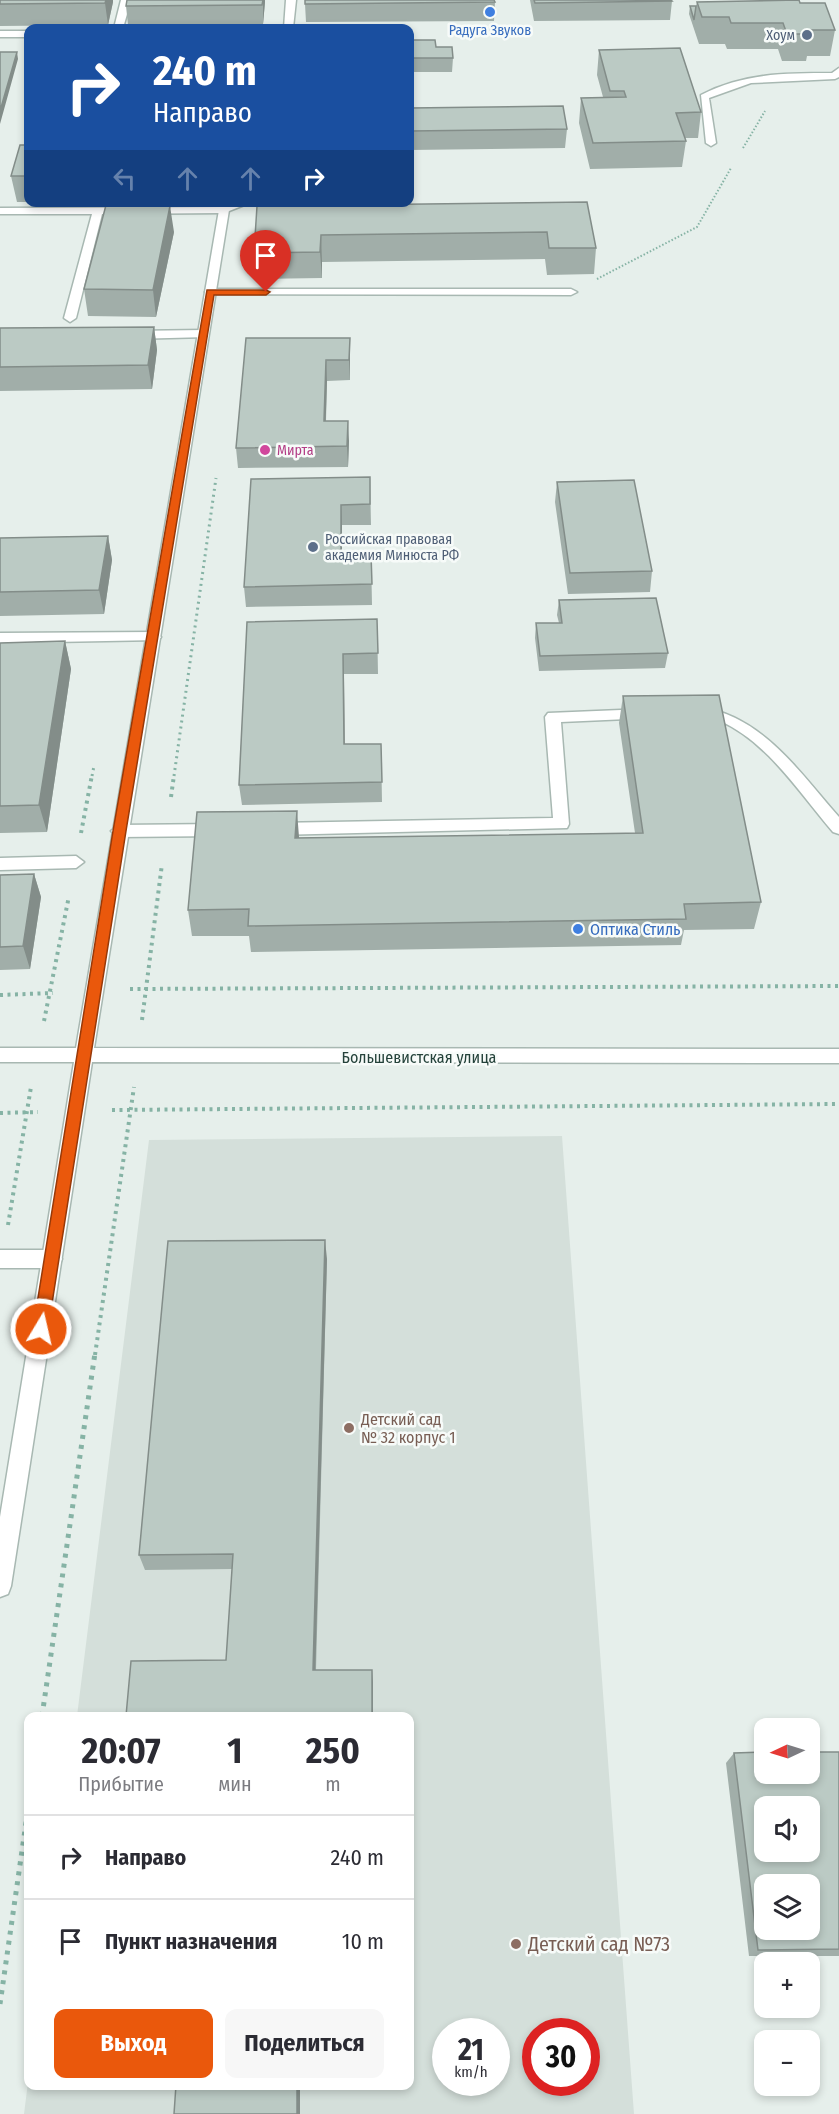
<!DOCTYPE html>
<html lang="ru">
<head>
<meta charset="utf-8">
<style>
	body { margin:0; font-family:"Fira Sans Condensed",sans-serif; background:#f7f7f7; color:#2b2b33; height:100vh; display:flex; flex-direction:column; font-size:22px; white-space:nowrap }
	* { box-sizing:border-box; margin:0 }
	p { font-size:20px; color:#7c7c81 }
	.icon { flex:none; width:33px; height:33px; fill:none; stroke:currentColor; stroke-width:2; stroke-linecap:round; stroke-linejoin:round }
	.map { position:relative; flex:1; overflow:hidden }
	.drawer { position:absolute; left:24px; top:1712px; width:390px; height:378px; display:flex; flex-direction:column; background:#fff; border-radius:12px; box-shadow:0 3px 9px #0003 }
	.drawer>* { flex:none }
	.guide { position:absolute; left:24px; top:24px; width:390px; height:183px; border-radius:12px; box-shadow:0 3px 9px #0003; background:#1a4fa0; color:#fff; overflow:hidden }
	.needle { width:39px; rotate:266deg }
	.tools { position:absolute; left:754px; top:1718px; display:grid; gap:12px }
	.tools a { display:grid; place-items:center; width:66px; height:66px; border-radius:12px; background:#fff; box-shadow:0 3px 9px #0003; font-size:30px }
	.speed { position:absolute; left:432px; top:2018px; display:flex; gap:12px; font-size:30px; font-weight:700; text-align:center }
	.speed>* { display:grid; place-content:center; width:78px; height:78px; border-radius:50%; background:#fff; box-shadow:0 3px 9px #0003; line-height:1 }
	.speed small { font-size:15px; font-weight:400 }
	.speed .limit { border:9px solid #d22; background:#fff; color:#111 }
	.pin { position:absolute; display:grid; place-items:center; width:51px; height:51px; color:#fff; margin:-62px -26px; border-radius:50% 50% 50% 0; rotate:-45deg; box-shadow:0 0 6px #0007 }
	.pin .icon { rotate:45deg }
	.me { position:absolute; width:66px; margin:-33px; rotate:9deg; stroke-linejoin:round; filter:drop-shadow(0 0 4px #0008) }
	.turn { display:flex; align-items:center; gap:21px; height:126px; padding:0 30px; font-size:27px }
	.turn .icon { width:78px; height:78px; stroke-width:2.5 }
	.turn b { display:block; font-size:42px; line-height:51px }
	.lanes { display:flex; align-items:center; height:57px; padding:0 30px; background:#0003; justify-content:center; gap:30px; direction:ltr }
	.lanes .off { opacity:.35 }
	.eta { display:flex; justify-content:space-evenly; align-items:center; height:102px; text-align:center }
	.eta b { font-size:36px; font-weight:700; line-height:42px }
	.cta { display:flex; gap:12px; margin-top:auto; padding:12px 30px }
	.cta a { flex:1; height:69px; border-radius:12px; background:#ea580c; color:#fff; font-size:24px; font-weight:700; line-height:69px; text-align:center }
	.cta a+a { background:#f7f7f7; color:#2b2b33 }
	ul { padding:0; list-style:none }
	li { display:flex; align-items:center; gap:18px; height:84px; padding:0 30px; border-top:2px solid #e1e1e2 }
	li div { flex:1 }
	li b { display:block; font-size:22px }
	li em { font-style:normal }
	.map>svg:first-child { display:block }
	.built { fill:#d4dfda; fill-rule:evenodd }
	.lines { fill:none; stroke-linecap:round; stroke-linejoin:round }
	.service-casing { stroke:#a8b8b2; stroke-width:3 }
	.minor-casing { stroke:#a8b8b2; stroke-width:3 }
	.path-far3 { stroke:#86b3a5; stroke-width:2; stroke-dasharray:1.5 2; stroke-linecap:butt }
	.path-far2 { stroke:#86b3a5; stroke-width:3; stroke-dasharray:2 4; stroke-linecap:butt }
	.path-far1 { stroke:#86b3a5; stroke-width:4; stroke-dasharray:3 4.5; stroke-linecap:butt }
	.path { stroke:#86b3a5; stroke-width:5; stroke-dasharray:4 6; stroke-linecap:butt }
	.service { fill:#fff; fill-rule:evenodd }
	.minor { fill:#fff; fill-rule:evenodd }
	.wall { fill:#a1aea9 }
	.shaded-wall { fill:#838d89 }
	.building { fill:#bbcac4; stroke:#838d89; stroke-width:1.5; fill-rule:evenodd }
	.route { fill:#ea580c; stroke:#983908; stroke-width:1.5 }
	.shop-dot { fill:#3f7fe0; stroke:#f7fbf9; stroke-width:2 }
	.service-dot { fill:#5c6f8a; stroke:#f7fbf9; stroke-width:2 }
	.hotel-dot { fill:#d1479c; stroke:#f7fbf9; stroke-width:2 }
	.education-dot { fill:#8d6e63; stroke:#f7fbf9; stroke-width:2 }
	.labels { text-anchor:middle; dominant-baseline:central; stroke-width:5; stroke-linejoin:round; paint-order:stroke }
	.far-shop-label { font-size:14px; fill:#366cbe; stroke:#f7fbf9 }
	.far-service-label { font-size:14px; fill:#4e5e75; stroke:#f7fbf9; text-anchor:end }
	.far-hotel-label { font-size:14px; fill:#b23c85; stroke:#f7fbf9; text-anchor:start }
	.shop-label { font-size:16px; fill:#366cbe; stroke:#f7fbf9; text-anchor:start }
	.street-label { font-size:16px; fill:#24423a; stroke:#f7fbf9 }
	.education-label { font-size:16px; fill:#785e54; stroke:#f7fbf9; text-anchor:start }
	.near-education-label { font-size:20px; fill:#785e54; stroke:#f7fbf9; text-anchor:start }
</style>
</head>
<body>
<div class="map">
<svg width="839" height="2114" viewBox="0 0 839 2114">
	<rect width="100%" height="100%" fill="#e6efeb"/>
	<path class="built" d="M562 1136 634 2114H24L28 2082V2085H410V1716H77L149 1140ZM446 2031H496V2082H446ZM536 2031H586V2082H536Z"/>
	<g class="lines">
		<defs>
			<path id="service" d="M121 0H131L123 28H114Z
				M286 0H296L293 28H284Z
				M0 31H28V37H0Z
				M839 68V77L835 79 751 83 709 98 716 143 711 146 706 143 701 95C743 73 786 73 832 73Z
				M235 202H252L224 213 102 214 76 318 70 322 64 318 92 214H0V208L223 207Z
				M211 289H571L577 292 571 295 207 294 205 292Z
				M204 330 208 331V337L131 339 125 335 131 331Z
				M154 632 161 637 159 640 0 643V633Z
				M702 707C764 718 800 773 839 817V834L833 832C800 794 768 742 720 721 712 718 704 718 697 716L694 712 697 708Z
				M645 709 650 710 653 714 650 718 561 722 569 824 567 828 275 835 267 829 275 823 553 818 545 717 548 713Z
				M220 824 228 830 220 836 119 837 111 831 119 825Z
				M76 856 84 862 76 868 0 870V858Z
				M0 1250H52L59 1253 62 1259 59 1265 52 1268H0Z"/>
			<path id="minor" d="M224 207 229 210 94 1048 839 1049V1063L92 1062 11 1586 8 1594 0 1597V1517L74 1062H0V1048H76L219 210Z"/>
		</defs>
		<use href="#service" class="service-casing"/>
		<use href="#minor" class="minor-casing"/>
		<path class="path-far3" d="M743 148 765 111
			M597 279 697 227 731 168"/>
		<path class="path-far2" d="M92 776 94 766
			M174 776 216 478"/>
		<path class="path-far1" d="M171 797 174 775
			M81 833 92 775
			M130 989 839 986
			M0 995 53 993
			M142 1020 162 864
			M44 1021 69 896
			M112 1110 839 1104
			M0 1113 38 1112
			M8 1225 31 1087
			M95 1355 134 1087"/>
		<path class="path" d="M42 1716 95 1353
			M0 2004 28 1809"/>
		<use href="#service" class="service"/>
		<use href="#minor" class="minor"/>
	</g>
	<path class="wall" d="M0 0 113 2 108 25 0 26Z
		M530 0H671L672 1 670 20 534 21Z
		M265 2 263 24 128 25 126 6Z
		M495 2 494 21 306 22 305 4Z
		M697 2 800 3 835 30 830 56H807L806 61H782L778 49H727L725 44H699L689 14 690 6H696Z
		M410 40 436 47 453 58 452 72H410Z
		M599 50 701 112 698 138H685L686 141 682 167 590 169 579 123 581 98 603 97 597 75Z
		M410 108 567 129 565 148 410 150Z
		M28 145V202H17L11 176Z
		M587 202 596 248 594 274 547 275 545 259 322 262V278L256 279 254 253 257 206Z
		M174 232 156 317 88 316 84 289Z
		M154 327 157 350 152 389 0 391V328Z
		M350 338V380L327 381 326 421 349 441 348 467 238 468 236 448Z
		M370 477 371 525H342V554H371L372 605 246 607 244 587Z
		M557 482 652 571 650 592 568 594 555 502Z
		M108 536 112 560 104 614 0 616V538Z
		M559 600 668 653 665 668 539 671 535 638 536 623H559L557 615Z
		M377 619 378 674H344V744H381L382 802 242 805 239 785 247 622Z
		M65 641 71 669 47 832 0 833V643Z
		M623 696 761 902 754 929 684 930 681 945 251 952 249 936H192L188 910 635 833 619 723Z
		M34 874 41 897 30 969 0 970V875Z
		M327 1259 316 1670 373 1682 226 1660 232 1569 145 1570 139 1555Z
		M839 1752V1956H749L726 1763 734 1753Z"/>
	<path class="shaded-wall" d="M106 0H113V2L108 25 105 3Z
		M263 0H265V2L263 24Z
		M17 52 18 59 0 124V111Z
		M170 206 174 232 156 317 153 290Z
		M321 235 322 262V278L320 252Z
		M154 327 157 350 152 389 148 365Z
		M350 338V380L349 360Z
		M326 360 327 381 325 441 324 421Z
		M348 421 349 441 348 467 347 446Z
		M341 505 342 525V575L341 554Z
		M108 536 112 560 104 614 99 590Z
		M65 641 71 669 47 832 39 805Z
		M343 654 344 674 345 764 344 744Z
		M297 811 299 837 298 865 295 838Z
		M34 874 41 897 30 969 23 946Z
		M325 1240 327 1259 315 1682 313 1670Z
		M372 1670 373 1682V1716H372Z
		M297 2085H300V2114H297Z"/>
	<path class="building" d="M0 0H106L105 3 0 4Z
		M127 0H263L262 5 126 6Z
		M305 0H494L495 2 305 4Z
		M534 0H671L672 1 535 3Z
		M799 0 800 3H825L835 30H810L811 34H787L783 23H731L729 17H702L697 2Z
		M690 6H696L694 20Z
		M410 40H435L436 47H452L453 58H410Z
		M680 48 701 112 676 113 686 141 593 143 581 98 626 97 624 91H610L599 50Z
		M0 52H17L0 111Z
		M563 106 567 129 410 131V108Z
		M20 145H28V176H11Z
		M587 202 596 248H549L547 232 321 235 320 252 254 253 257 206Z
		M106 205 170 206 153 290 84 289Z
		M154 327 148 365 0 367V328Z
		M246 338H350L349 360H326L324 421H348L347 446 236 448Z
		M370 477V504L341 505V554H371L372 584 244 587 251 479Z
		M634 480 652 571 570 573 557 482Z
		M108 536 99 590 0 592V538Z
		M656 598 668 653 540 656 536 623H562L559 600Z
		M377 619 378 653 343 654 344 744H381L382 782 239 785 247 622Z
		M65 641 39 805 0 806V643Z
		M719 695 761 902 684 904 686 919 248 926 249 909 188 910 197 812 297 811 295 838 643 833 623 696Z
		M34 874 23 946 0 947V875Z
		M325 1240 313 1670H372V1716H126L131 1661 226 1660 233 1554 139 1555 168 1241Z
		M765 1752V1773H810V1752H839V1949L758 1950 734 1753ZM765 1806H810V1851H765ZM765 1884H810V1929H765Z
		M176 2085H297V2114H174Z"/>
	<path class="route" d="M207 290H266L270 292 266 295H214L126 831 48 1329 46 1334 41 1336 35 1334 33 1329 113 831Z"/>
	<g class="shop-dot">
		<circle cx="490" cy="12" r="6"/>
		<circle cx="578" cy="929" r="6"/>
	</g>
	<g class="service-dot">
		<circle cx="807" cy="35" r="6"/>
		<circle cx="313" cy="547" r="6"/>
	</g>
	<circle class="hotel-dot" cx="265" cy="450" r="6"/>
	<g class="education-dot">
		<circle cx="349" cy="1428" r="6"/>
		<circle cx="516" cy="1944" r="6"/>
	</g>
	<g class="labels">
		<g class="far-shop-label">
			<text x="490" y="30">Радуга Звуков</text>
		</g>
		<g class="far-service-label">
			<text x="795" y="35">Хоум</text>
			<text x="325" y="539" text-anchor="start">Российская правовая<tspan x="325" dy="16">академия Минюста РФ</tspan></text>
		</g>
		<g class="far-hotel-label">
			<text x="277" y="450">Мирта</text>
		</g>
		<g class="shop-label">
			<text x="590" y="929">Оптика Стиль</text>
		</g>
		<g class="street-label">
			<text x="419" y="1057">Большевистская улица</text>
		</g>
		<g class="education-label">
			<text x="361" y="1419">Детский сад<tspan x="361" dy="18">№ 32 корпус 1</tspan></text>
		</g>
		<g class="near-education-label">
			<text x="528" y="1944">Детский сад №73</text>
		</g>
	</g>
</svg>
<div class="tools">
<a><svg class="needle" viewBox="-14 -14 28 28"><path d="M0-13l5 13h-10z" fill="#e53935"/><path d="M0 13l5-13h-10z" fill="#7c7c81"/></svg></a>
<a><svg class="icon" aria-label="sound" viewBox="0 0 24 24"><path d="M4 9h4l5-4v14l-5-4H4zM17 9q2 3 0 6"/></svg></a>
<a><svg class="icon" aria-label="layers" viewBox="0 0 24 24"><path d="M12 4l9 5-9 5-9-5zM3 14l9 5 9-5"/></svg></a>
<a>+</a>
<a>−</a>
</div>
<div class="speed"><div>21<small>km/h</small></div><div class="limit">30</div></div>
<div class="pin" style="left:266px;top:292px;background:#d93025"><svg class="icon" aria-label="arrive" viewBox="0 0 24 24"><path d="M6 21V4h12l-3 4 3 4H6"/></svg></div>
<svg class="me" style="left:41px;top:1329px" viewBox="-20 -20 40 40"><circle r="17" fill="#ea580c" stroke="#fff" stroke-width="3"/><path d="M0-11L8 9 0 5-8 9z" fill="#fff"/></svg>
<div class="guide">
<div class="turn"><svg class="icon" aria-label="right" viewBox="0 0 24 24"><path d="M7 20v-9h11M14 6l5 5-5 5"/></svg><div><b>240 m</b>Направо</div></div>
<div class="lanes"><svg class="icon off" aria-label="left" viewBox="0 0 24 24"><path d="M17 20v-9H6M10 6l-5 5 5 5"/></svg><svg class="icon off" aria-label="ahead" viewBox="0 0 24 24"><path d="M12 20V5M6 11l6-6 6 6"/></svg><svg class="icon off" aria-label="ahead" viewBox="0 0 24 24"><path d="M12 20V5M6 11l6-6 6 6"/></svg><svg class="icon" aria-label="right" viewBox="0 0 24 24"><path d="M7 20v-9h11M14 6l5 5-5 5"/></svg></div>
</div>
<section class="drawer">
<div class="eta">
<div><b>20:07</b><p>Прибытие</p></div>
<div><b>1</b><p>мин</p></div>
<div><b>250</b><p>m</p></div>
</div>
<ul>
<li><svg class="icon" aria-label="right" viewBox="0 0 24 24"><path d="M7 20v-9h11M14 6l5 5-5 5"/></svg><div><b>Направо</b></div><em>240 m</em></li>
<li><svg class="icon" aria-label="arrive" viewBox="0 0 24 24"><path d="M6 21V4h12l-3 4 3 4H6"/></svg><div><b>Пункт назначения</b></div><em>10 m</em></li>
</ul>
<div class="cta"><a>Выход</a><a>Поделиться</a></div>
</section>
</div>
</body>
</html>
